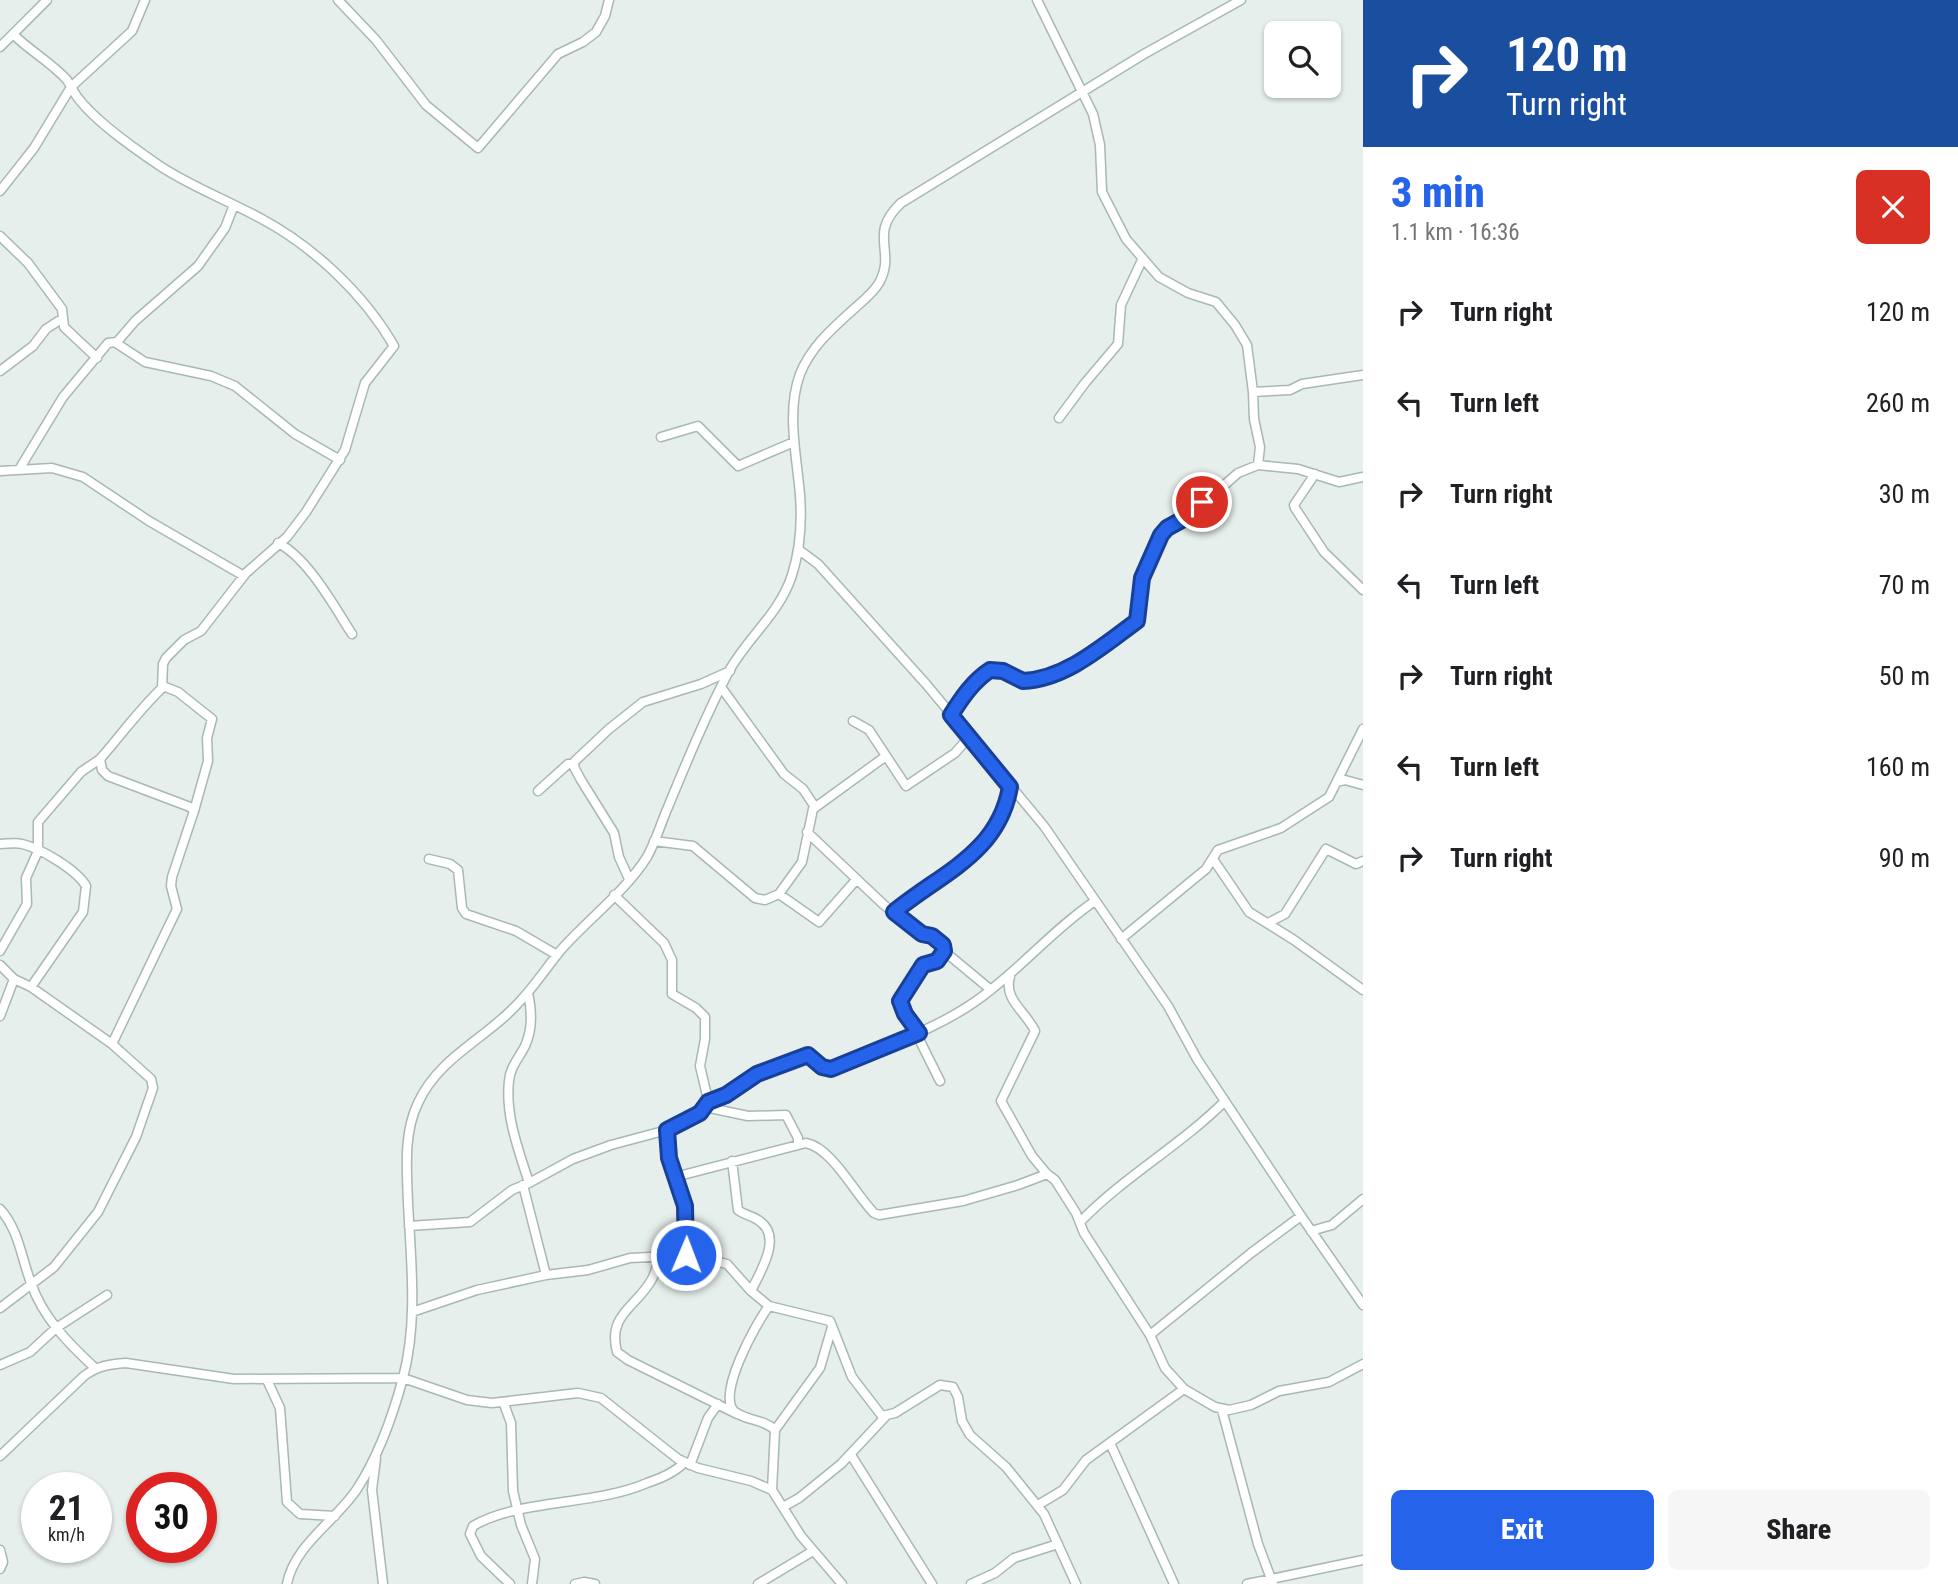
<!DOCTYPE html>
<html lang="en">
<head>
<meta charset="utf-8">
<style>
	body { margin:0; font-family:"Roboto Condensed",sans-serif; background:#f6f6f6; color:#202124; height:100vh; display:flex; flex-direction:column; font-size:26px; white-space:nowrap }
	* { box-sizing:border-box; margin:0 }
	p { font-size:23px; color:#757577 }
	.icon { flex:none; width:38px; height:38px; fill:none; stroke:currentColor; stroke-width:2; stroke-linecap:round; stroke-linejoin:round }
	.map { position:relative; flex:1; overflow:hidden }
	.details { display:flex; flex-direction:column; background:#fff; width:595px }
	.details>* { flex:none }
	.banner { background:#1a4fa0; color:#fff; overflow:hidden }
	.fabs { position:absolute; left:1264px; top:21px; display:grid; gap:14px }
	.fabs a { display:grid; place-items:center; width:77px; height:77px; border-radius:10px; background:#fff; box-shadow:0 2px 5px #0004; font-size:35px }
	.speed { position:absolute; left:21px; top:1472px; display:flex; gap:14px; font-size:35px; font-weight:700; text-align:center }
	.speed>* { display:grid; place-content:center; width:91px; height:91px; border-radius:50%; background:#fff; box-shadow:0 2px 5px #0004; line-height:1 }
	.speed small { font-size:18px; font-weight:400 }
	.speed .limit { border:10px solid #d22; background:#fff; color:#111 }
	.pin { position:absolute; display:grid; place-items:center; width:60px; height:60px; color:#fff; margin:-30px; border:4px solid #fff; border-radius:50%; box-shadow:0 2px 7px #0007 }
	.me { position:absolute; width:77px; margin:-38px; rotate:1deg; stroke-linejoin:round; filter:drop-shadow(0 0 5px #0008) }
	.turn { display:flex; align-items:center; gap:24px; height:147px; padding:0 28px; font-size:32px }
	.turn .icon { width:91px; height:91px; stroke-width:2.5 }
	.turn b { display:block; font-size:49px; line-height:60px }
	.round { display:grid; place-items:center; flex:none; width:74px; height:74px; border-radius:10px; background:#f6f6f6 }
	.summary { display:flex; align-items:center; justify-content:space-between; height:119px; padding:0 28px }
	h1 { font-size:42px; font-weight:800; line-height:52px; color:#2563eb }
	.primary-button { display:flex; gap:14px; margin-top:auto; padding:14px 28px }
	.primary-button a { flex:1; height:80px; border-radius:10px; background:#2563eb; color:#fff; font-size:28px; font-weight:800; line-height:80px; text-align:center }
	.primary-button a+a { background:#f6f6f6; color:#202124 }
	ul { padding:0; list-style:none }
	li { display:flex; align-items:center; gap:21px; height:91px; padding:0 28px }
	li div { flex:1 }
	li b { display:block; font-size:26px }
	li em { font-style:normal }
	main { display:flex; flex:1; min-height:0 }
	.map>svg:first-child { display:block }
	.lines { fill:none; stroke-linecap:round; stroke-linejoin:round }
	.minor-casing { stroke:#a8b8b2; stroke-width:11 }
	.minor { stroke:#fff; stroke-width:8 }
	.route-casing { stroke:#184099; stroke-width:18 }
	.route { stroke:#2563eb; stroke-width:12 }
</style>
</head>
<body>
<main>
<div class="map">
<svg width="1363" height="1584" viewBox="0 0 1363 1584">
	<rect width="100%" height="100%" fill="#e6efeb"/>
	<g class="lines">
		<defs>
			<path id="minor" d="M338 0 376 40 426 105 478 148 558 54 583 42 596 32 605 16 609 0
				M1037 0 1093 114 1100 145 1102 192 1126 239 1159 277 1188 293 1216 302 1235 325 1247 345 1253 392 1254 419 1260 447 1258 465
				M14 35C30 51 52 63 67 80 71 86 74 93 78 98 96 122 135 149 160 166 192 187 227 200 260 218 313 246 364 294 394 346L365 383 345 450 306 512 287 537 246 573 201 631 184 640 166 658 163 664 162 688C139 710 121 735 100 759L102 770 108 776 190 807 194 811 172 877 171 886 177 909 112 1044
				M0 47 47 0
				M0 191 34 148 71 87 132 31 145 0
				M0 236 28 263 62 309 64 327 97 358
				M116 343 145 362 211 376 235 386 295 434 340 460
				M0 371 33 346 46 329 63 318
				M1253 392 1290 390 1302 384 1363 375
				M1059 418 1085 383 1118 344 1121 305 1142 260
				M661 437 698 426 738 466 794 442
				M20 468 63 397 108 343 117 342 135 321 198 266 225 228 234 205
				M0 471 52 468 83 477 149 521 244 576
				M1315 474 1294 505 1295 508 1324 552 1363 590
				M278 543C308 558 334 606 352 634
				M799 550 818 564 926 684 1044 826 1168 1006 1197 1059 1301 1216 1363 1305
				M163 686 178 692 212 719 207 738 208 761 194 811
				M721 687 784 774 803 789 815 807
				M951 715 969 689 990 670 999 669 1026 681 1054 674 1091 654 1137 621 1142 578 1161 535 1167 528 1189 516 1238 473 1258 465 1298 469 1339 482 1363 477
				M853 721 869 730 906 786 955 753 969 737
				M1337 782 1345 780 1363 785
				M538 791 568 764H574
				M807 832 884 905 922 934 940 942 944 951 991 990
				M654 841 693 846 755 898 765 900 779 894 819 922 856 880
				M0 844C7 844 15 842 22 844 40 848 77 870 86 886L83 912 31 987
				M429 859 450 864 458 870 462 908 466 914 516 931 557 955
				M1213 859 1249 912 1294 940 1363 990
				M629 879 619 857 614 833 581 780 574 767 575 761 609 729 643 702 701 684 730 671
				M779 894 802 862 813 809 886 756
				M894 912C940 873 998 853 1010 787
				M1268 923 1285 914 1326 849 1356 864 1363 861
				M1121 939 1206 869 1218 850 1281 828 1329 797 1363 729
				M0 951 27 904 26 878 38 851V822L81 772 100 759
				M0 965 14 979 31 987 112 1044 151 1079 153 1088 136 1137 98 1212 54 1267 0 1308
				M1010 977C1003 999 1026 1012 1035 1031L1001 1101 1032 1156 1047 1174
				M528 993C532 1011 533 1029 525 1046 519 1058 510 1067 509 1081 505 1116 519 1151 529 1183
				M0 1016 14 979
				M940 1081 900 1001C903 991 916 969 926 963 935 959 938 961 944 951
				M708 1102C725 1097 736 1086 751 1077 768 1067 789 1059 808 1055L822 1067 831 1069C880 1047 932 1032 976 1001 1019 971 1052 930 1095 901
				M705 1107 748 1116 786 1115 798 1138V1144
				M667 1130C664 1158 679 1179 685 1205 688 1221 687 1239 686 1255
				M732 1161 738 1210C744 1215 751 1215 758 1220 784 1236 760 1272 751 1291
				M675 1177 806 1143C832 1148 855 1194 874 1213L879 1215 963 1201 1018 1185 1047 1174 1055 1180 1076 1213 1084 1233 1150 1335 1165 1368 1184 1389 1215 1407 1229 1410 1251 1405 1279 1391 1329 1382 1363 1364
				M523 1185 546 1275
				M0 1209C19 1230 21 1257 31 1283 43 1318 69 1344 95 1368
				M1081 1221C1125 1176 1181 1145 1225 1101
				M409 1226 470 1222 512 1190 529 1183 573 1159 611 1145 667 1130 700 1113 708 1100 700 1066 705 1039V1017L696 1008 672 994V960L664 943 614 895
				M1311 1231 1332 1225 1363 1199
				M660 1257C657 1264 656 1272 652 1279 637 1307 607 1314 617 1352L628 1360 737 1414
				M769 1306C757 1322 715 1396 735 1412 747 1421 764 1419 775 1430L772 1490
				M412 1312 477 1290 546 1275 588 1270 630 1258 690 1255 727 1264 751 1291 769 1306 830 1321 852 1377 882 1416 895 1413 940 1385 953 1387 958 1397 962 1421 970 1435 1006 1467 1044 1514 1076 1584
				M1150 1335 1251 1253 1301 1216
				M0 1365 30 1352 56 1328 107 1295
				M267 1380 280 1408 287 1502 300 1514 335 1516
				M504 1404 511 1423 513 1491 521 1525 535 1559 532 1584
				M1222 1410 1258 1544 1273 1584
				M775 1430 820 1368 832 1327
				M1110 1443 1174 1584
				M851 1455 932 1584
				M0 1456 84 1376C97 1366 110 1364 126 1363L234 1379 403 1378C418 1322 411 1261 408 1203 407 1171 403 1134 418 1103 439 1056 490 1037 522 999 536 984 547 967 560 951 587 920 625 892 647 857 656 841 661 823 668 807 687 761 706 715 729 671 748 637 780 613 792 575 800 550 802 522 800 495 797 457 786 412 800 374 811 346 834 327 856 307 864 300 873 293 879 283 897 251 867 235 901 203L1144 54 1241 0
				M376 1458 372 1490 383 1584
				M690 1465 708 1418 718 1404
				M1038 1505 1063 1490 1086 1460 1184 1389
				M783 1507 799 1498 841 1464 885 1417
				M0 1550 3 1562 0 1569
				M287 1584C294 1545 336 1521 357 1489 378 1457 393 1415 403 1378L467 1400 492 1403 578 1393 601 1398 678 1459 698 1468 751 1481 772 1490 801 1536 842 1584
				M510 1584 481 1556 470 1534 473 1526C518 1499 594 1506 647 1483 661 1478 674 1473 685 1462
				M575 1584 584 1582 595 1584
				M758 1584 813 1551
				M971 1584 995 1573 1014 1558 1058 1544
				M1247 1584 1363 1560"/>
		</defs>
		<use href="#minor" class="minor-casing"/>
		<use href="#minor" class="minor"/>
	</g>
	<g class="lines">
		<defs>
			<path id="route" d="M686 1255 685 1206 669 1158 667 1130 700 1113 708 1102 726 1095 757 1074 808 1055 822 1067 831 1069 919 1033 905 1014 900 1001 923 965 937 961 944 951 943 945 932 936 922 934 894 912C941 873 998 854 1010 787L951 715C961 699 973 681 990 670L1003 671 1023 681C1066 679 1104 645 1137 621L1142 578 1161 535 1167 528 1189 516 1202 502"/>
		</defs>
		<use href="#route" class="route-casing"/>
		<use href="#route" class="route"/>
	</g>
</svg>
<div class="fabs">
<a><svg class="icon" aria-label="search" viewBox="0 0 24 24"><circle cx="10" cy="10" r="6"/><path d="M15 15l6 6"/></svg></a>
</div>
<div class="speed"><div>21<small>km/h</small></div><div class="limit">30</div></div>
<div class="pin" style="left:1202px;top:502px;background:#d93025"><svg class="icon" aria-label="arrive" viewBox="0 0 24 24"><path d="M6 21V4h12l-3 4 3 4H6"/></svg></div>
<svg class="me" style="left:686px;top:1255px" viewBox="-20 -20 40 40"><circle r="17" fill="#2563eb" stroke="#fff" stroke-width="3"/><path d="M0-11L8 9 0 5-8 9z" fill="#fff"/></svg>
</div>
<section class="details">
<div class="banner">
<div class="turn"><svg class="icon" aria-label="right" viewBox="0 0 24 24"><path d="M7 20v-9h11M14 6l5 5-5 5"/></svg><div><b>120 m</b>Turn right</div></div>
</div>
<div class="summary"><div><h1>3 min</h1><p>1.1 km · 16:36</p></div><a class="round" style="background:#d93025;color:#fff"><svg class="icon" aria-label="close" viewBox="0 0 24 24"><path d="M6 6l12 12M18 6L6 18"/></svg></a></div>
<ul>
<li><svg class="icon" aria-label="right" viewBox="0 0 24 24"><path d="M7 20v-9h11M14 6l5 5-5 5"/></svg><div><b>Turn right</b></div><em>120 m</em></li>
<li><svg class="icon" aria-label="left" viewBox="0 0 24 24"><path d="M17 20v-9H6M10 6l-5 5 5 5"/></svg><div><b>Turn left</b></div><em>260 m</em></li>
<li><svg class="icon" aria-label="right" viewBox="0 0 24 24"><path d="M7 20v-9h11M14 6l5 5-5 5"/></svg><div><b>Turn right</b></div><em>30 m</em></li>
<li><svg class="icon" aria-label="left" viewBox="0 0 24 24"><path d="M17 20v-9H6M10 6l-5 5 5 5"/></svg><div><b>Turn left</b></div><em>70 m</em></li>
<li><svg class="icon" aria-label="right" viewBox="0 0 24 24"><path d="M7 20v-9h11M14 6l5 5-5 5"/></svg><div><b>Turn right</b></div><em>50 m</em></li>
<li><svg class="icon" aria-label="left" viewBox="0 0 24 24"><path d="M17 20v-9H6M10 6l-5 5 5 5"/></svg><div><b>Turn left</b></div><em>160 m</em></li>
<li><svg class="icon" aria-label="right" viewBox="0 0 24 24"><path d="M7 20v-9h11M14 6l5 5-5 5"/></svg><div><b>Turn right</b></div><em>90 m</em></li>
</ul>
<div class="primary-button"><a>Exit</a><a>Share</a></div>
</section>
</main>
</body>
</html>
